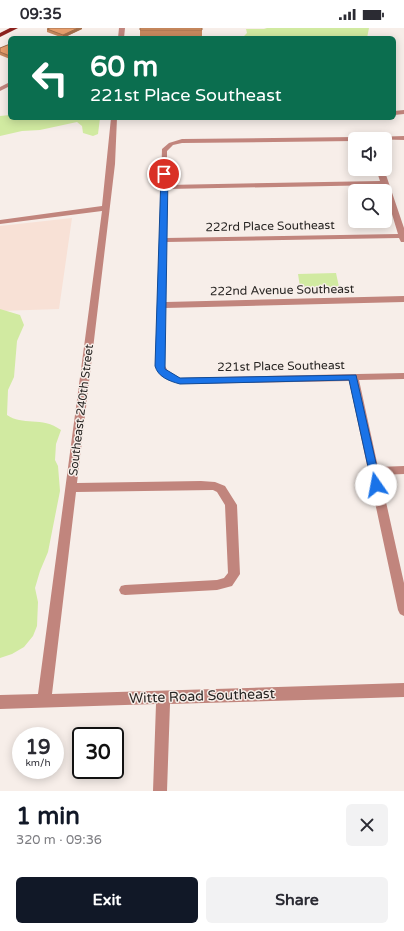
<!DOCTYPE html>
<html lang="en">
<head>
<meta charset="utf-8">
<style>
	body { margin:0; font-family:"Varela Round",sans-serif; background:#f2f2f3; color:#2b2b33; height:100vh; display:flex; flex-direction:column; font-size:15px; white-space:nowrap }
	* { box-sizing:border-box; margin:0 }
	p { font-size:13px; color:#7c7c81 }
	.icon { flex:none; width:22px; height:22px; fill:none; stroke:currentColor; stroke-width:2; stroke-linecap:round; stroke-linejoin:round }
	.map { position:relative; height:763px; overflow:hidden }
	.sheet { display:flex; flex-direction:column; background:#fff; flex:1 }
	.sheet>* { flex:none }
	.top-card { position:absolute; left:8px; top:8px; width:388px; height:84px; border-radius:6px; box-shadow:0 2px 10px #0003; background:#0b6e4f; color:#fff; overflow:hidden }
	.controls { position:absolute; left:348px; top:104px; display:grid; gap:8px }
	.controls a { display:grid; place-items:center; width:44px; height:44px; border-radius:6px; background:#fff; box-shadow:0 2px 10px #0003; font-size:20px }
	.speed { position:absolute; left:12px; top:699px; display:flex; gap:8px; font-size:20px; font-weight:700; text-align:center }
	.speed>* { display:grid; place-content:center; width:52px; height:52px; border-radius:50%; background:#fff; box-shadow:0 2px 10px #0003; line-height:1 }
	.speed small { font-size:10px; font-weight:400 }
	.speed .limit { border:2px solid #111; border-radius:6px; background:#fff; color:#111 }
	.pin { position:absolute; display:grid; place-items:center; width:34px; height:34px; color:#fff; margin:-17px; border:2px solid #fff; border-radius:50%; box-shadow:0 1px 4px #0007 }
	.me { position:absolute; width:44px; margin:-22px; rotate:348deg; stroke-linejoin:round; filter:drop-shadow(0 0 3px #0008) }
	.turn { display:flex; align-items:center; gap:14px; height:84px; padding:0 16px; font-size:18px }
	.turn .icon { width:52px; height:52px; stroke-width:2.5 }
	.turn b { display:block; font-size:28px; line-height:34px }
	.round { display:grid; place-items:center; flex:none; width:42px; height:42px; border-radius:6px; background:#f2f2f3 }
	.headline { display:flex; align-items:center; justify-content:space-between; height:68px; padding:0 16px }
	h1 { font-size:24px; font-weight:700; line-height:30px; color:#111827 }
	.action { display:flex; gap:8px; margin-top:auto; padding:8px 16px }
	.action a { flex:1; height:46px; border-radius:6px; background:#111827; color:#fff; font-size:16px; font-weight:700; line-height:46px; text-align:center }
	.action a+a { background:#f2f2f3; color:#2b2b33 }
	.status { display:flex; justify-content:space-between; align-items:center; height:28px; padding:0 20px; background:#fff; direction:ltr }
	.status svg { height:11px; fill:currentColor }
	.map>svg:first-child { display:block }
	.industrial { fill:#f8e1d6 }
	.green { fill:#d1eaa1 }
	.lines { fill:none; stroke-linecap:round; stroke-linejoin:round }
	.minor { fill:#c1857d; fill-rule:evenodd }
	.major { fill:#8b211d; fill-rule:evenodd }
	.wall { fill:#c7895e }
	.shaded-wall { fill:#a26f4c }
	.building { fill:#e79f6d; stroke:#a26f4c }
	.route { fill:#1a73e8; stroke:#114b97 }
	.labels { text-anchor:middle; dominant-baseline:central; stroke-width:3; stroke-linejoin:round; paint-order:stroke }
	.street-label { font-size:12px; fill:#282523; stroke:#f7eee9 }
	.near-street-label { font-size:14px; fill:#282523; stroke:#f7eee9 }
</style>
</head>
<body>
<div class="status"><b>09:35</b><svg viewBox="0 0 49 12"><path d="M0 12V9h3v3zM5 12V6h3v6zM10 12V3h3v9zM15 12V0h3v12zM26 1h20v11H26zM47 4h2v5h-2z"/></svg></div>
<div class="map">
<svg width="404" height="763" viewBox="0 0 404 763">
	<rect width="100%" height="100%" fill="#f7eee9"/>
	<path class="industrial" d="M72 190 59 281 0 283V198Z"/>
	<path class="green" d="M267 0H369L367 10H242L247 5 246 1H264Z
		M10 87V90H100L98 106 93 108 83 105 82 98 77 94 40 102 22 103 0 108V88Z
		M336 245 339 259H300L298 246Z
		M0 281 20 287 24 297 17 313 14 349 8 362 7 387C22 398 42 388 61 402L56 416 55 432 58 438 60 463 48 524 40 543 35 560 38 574 37 598 33 608 24 619 12 626 0 630Z"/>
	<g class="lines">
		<path class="minor" d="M119 0H125L124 10H118Z
			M10 54V58L0 63V59Z
			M404 82V86L394 87V83Z
			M111 90H117L115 136 77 455 201 453 215 454 225 458 237 477 240 546 232 558 217 562 125 567 121 566 119 562 121 558 125 557 217 552 224 550 228 545 225 477 217 464 213 462 76 464 52 666 404 655V669L170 676 167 763H153L156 676 0 681V667L38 666 102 183 0 196V192L102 178Z
			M404 108V112L369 111 372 109Z
			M355 109 358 111H355V113L182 115 173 117 167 123V157L380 153 376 141H384L404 200V214H401L399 210 166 214V274L404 268V274L165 280V338L168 343 180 350 404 345V351L359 352 378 439 404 438V446L380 447 404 555V588L400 586 398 582 349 353 180 356 161 348 155 338 162 121 169 115 182 111ZM382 157 385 163 398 206 166 210 167 161Z"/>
		<path class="major" d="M10 0H18L0 9V5Z"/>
	</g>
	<path class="wall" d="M50 0H82V1L63 10 47 4V1Z
		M202 0V8L140 9V2Z
		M10 16V31L0 27V20Z"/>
	<path class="shaded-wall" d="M78 0H82V1L63 10V7Z"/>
	<path class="building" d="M50 0H78L63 7 47 1Z
		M140 0H202V2H140Z
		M10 16V28L0 24V20Z"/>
	<path class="route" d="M164 144 168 146 165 341 180 350 356 347 381 457 380 460H373L372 457 349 352 180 356C169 353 158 349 155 338L161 146Z"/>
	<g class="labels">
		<g class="street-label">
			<text transform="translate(270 198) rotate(-1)">222rd Place Southeast</text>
			<text transform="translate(282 262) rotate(-1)">222nd Avenue Southeast</text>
			<text transform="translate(281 338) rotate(-1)">221st Place Southeast</text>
			<text transform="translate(81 382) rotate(-83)">Southeast 240th Street</text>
		</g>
		<g class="near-street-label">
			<text transform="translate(202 668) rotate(-2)">Witte Road Southeast</text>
		</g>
	</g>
</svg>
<div class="controls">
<a><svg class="icon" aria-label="sound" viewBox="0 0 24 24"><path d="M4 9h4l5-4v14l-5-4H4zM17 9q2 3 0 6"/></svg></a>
<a><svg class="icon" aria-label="search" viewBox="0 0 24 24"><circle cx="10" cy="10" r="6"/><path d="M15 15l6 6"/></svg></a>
</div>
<div class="speed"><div>19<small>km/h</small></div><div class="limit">30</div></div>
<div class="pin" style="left:164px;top:146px;background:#d93025"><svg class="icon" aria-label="arrive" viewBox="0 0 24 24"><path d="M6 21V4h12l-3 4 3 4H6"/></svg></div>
<svg class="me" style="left:376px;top:457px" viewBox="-20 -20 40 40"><circle r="19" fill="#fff"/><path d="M0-13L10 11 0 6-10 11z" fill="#1a73e8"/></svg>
<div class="top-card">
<div class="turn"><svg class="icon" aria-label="left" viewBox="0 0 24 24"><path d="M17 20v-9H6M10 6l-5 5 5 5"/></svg><div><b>60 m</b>221st Place Southeast</div></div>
</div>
</div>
<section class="sheet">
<div class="headline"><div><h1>1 min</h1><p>320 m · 09:36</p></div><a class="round"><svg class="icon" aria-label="close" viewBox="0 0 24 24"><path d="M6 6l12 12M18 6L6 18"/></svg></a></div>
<div class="action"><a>Exit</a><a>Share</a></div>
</section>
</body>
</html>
